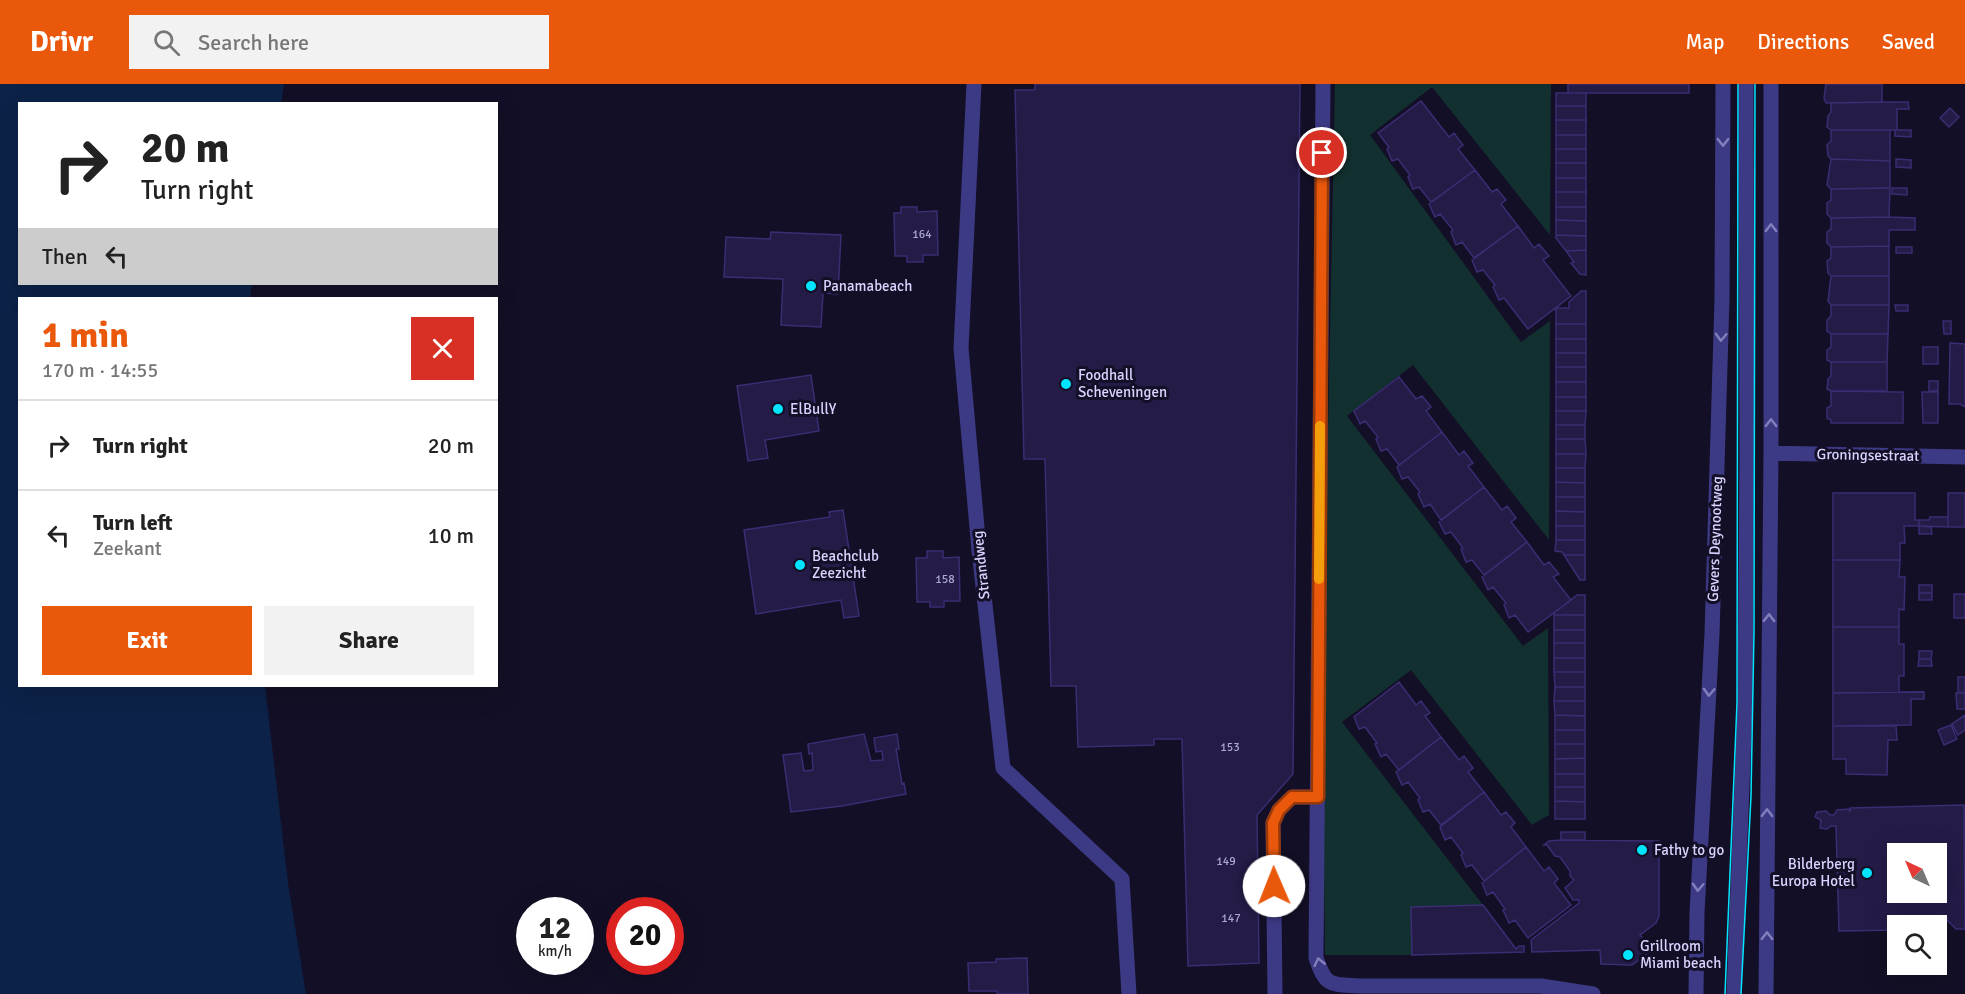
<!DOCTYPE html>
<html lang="en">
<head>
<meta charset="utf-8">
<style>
	body { margin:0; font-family:Signika,sans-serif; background:#f2f2f2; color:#222; height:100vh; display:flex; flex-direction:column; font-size:22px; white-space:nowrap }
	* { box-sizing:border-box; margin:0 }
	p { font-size:20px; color:#767676 }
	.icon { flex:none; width:33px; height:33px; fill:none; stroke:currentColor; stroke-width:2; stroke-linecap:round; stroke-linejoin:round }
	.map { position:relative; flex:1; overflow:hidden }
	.side { position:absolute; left:18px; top:213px; width:480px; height:390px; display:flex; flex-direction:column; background:#fff; border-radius:0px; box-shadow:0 6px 24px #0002 }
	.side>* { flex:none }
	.hud { position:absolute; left:18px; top:18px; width:480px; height:183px; border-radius:0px; box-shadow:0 6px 24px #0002; background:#fff; color:#222; overflow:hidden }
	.needle { width:39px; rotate:316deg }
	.fabs { position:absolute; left:1887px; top:759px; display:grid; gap:12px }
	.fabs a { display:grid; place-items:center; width:60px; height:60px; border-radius:0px; background:#fff; box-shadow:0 6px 24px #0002; font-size:30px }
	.speed { position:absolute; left:516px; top:813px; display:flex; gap:12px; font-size:30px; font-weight:700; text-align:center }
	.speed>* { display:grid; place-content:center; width:78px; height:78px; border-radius:50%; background:#fff; box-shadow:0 6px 24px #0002; line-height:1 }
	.speed small { font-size:15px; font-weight:400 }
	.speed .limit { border:9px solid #d22; background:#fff; color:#111 }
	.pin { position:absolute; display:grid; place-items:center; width:51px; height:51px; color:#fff; margin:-26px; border:3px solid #fff; border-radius:50%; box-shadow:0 2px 6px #0007 }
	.me { position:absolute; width:66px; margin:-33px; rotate:359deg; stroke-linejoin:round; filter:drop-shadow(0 0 4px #0008) }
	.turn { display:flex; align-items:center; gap:21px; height:126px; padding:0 24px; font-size:27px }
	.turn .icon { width:78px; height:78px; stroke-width:2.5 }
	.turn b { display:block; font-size:42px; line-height:51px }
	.then { display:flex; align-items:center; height:57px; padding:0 24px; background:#0003; gap:12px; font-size:22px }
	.round { display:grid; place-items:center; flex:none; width:63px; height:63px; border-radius:0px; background:#f2f2f2 }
	.head { display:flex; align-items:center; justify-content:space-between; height:102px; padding:0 24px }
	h1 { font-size:36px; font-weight:800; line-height:45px; color:#ea580c }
	.action { display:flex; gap:12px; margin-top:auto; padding:12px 24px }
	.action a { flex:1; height:69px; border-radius:0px; background:#ea580c; color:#fff; font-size:24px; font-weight:800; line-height:69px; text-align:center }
	.action a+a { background:#f2f2f2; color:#222 }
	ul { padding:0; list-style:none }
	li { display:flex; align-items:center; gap:18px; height:90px; padding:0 24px; border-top:2px solid #e0e0e0 }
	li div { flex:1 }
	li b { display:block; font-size:22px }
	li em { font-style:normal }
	header { display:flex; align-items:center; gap:36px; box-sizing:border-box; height:84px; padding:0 30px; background:#ea580c; color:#fff }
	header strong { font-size:28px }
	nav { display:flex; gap:33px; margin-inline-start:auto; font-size:21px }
	.search { width:420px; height:54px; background:#f2f2f2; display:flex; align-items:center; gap:15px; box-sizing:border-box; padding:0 21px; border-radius:0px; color:#767676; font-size:22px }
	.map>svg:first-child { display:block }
	.green { fill:#12302f }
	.water { fill:#0c2248 }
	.building { fill:#241b47; stroke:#3b2d73; stroke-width:1.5; fill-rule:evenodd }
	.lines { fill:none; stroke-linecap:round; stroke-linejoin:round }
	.lane { stroke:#3d3a85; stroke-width:15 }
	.street { stroke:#3d3a85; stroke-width:15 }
	.tram { stroke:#00e5ff; stroke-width:1.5 }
	.oneway { stroke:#837fbc }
	.route-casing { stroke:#983908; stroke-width:15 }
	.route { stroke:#ea580c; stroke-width:10 }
	.slow { stroke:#f59e0b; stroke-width:10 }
	.poi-dot { fill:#00e5ff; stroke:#130f26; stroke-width:2 }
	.labels { text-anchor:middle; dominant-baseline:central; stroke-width:6; stroke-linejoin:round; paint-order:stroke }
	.number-label { font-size:12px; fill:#aca6d1 }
	.poi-label { font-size:15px; fill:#d9d4ff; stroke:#130f26; text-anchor:start }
	.street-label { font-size:15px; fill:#d9d4ff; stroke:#130f26 }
</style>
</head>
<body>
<header>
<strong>Drivr</strong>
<div class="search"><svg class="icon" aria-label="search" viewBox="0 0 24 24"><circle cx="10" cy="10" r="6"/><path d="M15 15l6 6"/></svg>Search here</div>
<nav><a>Map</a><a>Directions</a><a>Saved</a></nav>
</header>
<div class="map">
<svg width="1965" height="910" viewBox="0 0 1965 910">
	<rect width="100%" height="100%" fill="#130f26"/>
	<path class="green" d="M1335 0H1551L1550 151 1432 3 1370 51 1521 258 1550 237 1549 456 1413 281 1347 332 1523 562 1548 544 1549 731 1532 741 1411 586 1342 638 1483 821 1411 823 1412 871H1325L1322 646Z"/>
	<path class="water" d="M0 0H284L281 19 20 20V200H252L250 214H20V602H265L288 799 306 910H0Z"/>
	<path class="building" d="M1035 0H1300L1293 690 1257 731 1259 879 1188 882 1182 655H1154V661L1078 663 1076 602H1051L1045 375H1024L1015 6H1035Z
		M1568 0H1689V9H1568Z
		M1826 0H1882V18L1826 19 1824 14Z
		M1556 9H1586V22H1556Z
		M1421 17 1449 53 1454 49 1463 61 1458 65 1475 86 1431 118 1419 103 1413 105 1408 93 1410 91 1398 75 1392 77 1387 65 1389 63 1378 49Z
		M1891 18H1908L1909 25H1897V46H1831L1827 43 1828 32 1831 28V19Z
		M1556 22H1586V36H1556Z
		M1950 24 1959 33 1949 43 1940 34Z
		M1556 36H1586V51H1556Z
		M1831 46H1890V77L1831 75 1828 72 1827 61 1831 57Z
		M1895 46H1911V53L1895 52Z
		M1556 51H1586V65H1556Z
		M1556 65H1586V79H1556Z
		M1831 75 1890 77V104L1831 105 1827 101Z
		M1896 75 1911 76V84L1896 83Z
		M1556 79H1586V94H1556Z
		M1475 86 1492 108 1497 105 1506 116 1501 120 1518 142 1474 174 1462 158 1456 161 1451 148 1453 146 1440 130 1435 133 1429 120Z
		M1556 94H1586V108H1556Z
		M1890 104 1889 133 1831 134 1827 130V119L1831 116V105Z
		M1892 104H1907V111L1892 110Z
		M1556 108H1586V123H1556Z
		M901 123H917V128L937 127 938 171H923V178H907V172H895L894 129H901Z
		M1556 123H1586V137L1556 136Z
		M1889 133 1915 134V146H1889V162L1831 163 1827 159V148L1831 145V134Z
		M1556 136 1586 137V152L1556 151Z
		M1518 142 1534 164 1539 160 1549 172 1543 176 1571 212 1528 245 1504 214 1499 216 1493 203 1495 201 1483 186 1477 188 1472 176Z
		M771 148 841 151 838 210 823 209 821 243 781 241 783 195 724 193 726 153 770 155Z
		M1556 151 1586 152V166L1566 167 1556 154Z
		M1889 162V192H1831L1828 189 1827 177 1831 174V163Z
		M1896 163H1912V169H1896Z
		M1586 166V191L1580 190 1571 179 1574 178 1566 167Z
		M1831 192H1889V221H1831L1828 217Z
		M1581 207H1586V240H1556V224H1569V218Z
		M1831 221H1889L1888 250H1831L1827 247V236L1831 232Z
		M1895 221H1908V227H1896Z
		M1943 237H1951V250H1944Z
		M1556 240H1586V255H1556Z
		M1831 250H1888L1887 278H1831L1827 276V266L1831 263Z
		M1556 255H1586V269H1556Z
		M1950 259 1965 260V323L1960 320H1949Z
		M1923 263H1938V280H1923Z
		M1556 269H1586V283H1556Z
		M1831 278H1887V307H1831L1827 305 1828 295 1831 292Z
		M1556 283H1586V298H1556Z
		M811 291 819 347 765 356 768 374 748 377 737 302Z
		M1399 293 1416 315 1422 312 1431 323 1426 327 1442 348 1399 381 1387 365 1381 367 1376 355 1378 353 1365 337 1360 340 1354 327Z
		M1929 297H1938V307H1929Z
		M1556 298H1586V313H1556Z
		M1831 307 1903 308V339H1831V336L1827 334V324L1831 322Z
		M1922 308H1938V339H1923Z
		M1556 313H1586V327H1556Z
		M1556 327H1586L1585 341H1556Z
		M1556 341H1585V355H1556Z
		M1442 348 1459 371 1464 367 1473 379 1468 382 1484 403 1441 436 1430 420 1424 423 1418 410 1420 408 1408 393 1402 395 1397 383Z
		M1556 355H1585L1586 370H1556Z
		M1556 370H1586L1585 384H1556Z
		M1556 384H1585V399L1556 398Z
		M1556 398 1585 399V413H1556Z
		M1484 403 1502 426 1507 422 1516 434 1511 438 1527 458 1484 491 1472 476 1466 478 1461 465 1463 464 1451 448 1445 450 1439 438Z
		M1833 409H1915V436H1919V442H1904L1905 459H1900V476H1833Z
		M1948 409H1965V443H1948Z
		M1556 413H1585V428L1556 427Z
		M843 426 859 532 844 534 841 516 756 530 744 446 830 433 829 428Z
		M1556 427 1585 428V442H1556Z
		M1930 433H1948V443L1919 442V436H1929Z
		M1556 442H1585V456H1556Z
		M1919 442 1931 443 1932 450H1919Z
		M1556 456H1585V471H1564L1562 468 1555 467Z
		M1527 458 1544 481 1549 478 1559 490 1553 493 1571 516 1528 548 1515 531 1509 534 1504 521 1506 519 1493 503 1488 506 1482 493Z
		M927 467H943V474L959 473 960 517H944V523H930V518H917L916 474H927Z
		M1564 471H1585V496H1580Z
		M1833 476H1900L1899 493H1905L1904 526 1899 525V543H1833Z
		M1919 501H1932V509H1919Z
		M1919 509H1932V516H1919Z
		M1954 510H1965V534H1954Z
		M1577 511H1585V531H1554V529Z
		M1554 531H1585V546H1554Z
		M1833 543H1899V560H1904V592H1899V608H1924L1833 609Z
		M1554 546H1585V559H1554Z
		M1554 559H1585V574H1554Z
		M1919 567H1932L1931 575H1919Z
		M1554 574H1585V588H1554Z
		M1919 575H1931L1932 582H1918Z
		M1554 588H1585V603H1555Z
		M1958 593H1965V609H1958Z
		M1399 598 1416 621 1421 617 1430 629 1425 632 1441 653 1399 686 1386 670 1381 673 1375 660 1377 659 1365 643 1359 645 1354 633Z
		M1555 603H1585V617H1554Z
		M1924 608V615H1911V641L1833 642V609Z
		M1956 609H1965V625H1957Z
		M1554 617H1585V632L1555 631Z
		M1555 631 1585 632V646H1555Z
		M1965 631V646L1958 651 1952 640Z
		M1951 641 1957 655 1944 661 1938 646Z
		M1833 642H1896L1897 656H1888L1887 691 1846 690V675H1833Z
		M1555 646H1585V660H1555Z
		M864 650 871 677 883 676 882 667 876 668 874 654 897 650 899 665H896L902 700 904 699 906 710 842 722 791 728 783 671 801 669 804 687 813 686 812 669 809 670 808 660Z
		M1441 653 1459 676 1464 672 1473 684 1468 688 1484 708 1441 741 1429 726 1423 728 1418 716 1420 714 1408 698 1402 701 1396 688Z
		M1555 660H1585V674L1555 675Z
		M1585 674V690H1555V675Z
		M1555 690H1585V703H1555Z
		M1555 703H1585V718L1555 717Z
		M1484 708 1501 731 1506 728 1515 739 1511 743 1526 763 1484 797 1472 781 1466 783 1461 771 1463 769 1451 753 1445 756 1440 743Z
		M1555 717 1585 718V735H1555Z
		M1964 721 1965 845H1956L1946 835H1929V842H1898V846L1839 847 1836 742H1831L1827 745 1820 744 1821 736 1815 733 1817 728 1826 727 1830 731H1834L1837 726 1849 725 1850 728V724ZM1898 770H1936V808H1898Z
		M1561 748H1585V756H1561Z
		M1561 756 1659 757V832L1656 839 1640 851 1652 866 1632 881 1601 880 1600 866 1532 868 1531 856 1579 819V816H1573L1565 804 1574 796 1570 792V787L1560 773 1555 772 1547 761H1544L1549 757Z
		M1526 763 1544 787 1549 783 1558 795 1554 799 1571 821 1528 854 1515 836 1509 839 1503 826 1505 825 1493 808 1487 811 1482 799Z
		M1483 821 1516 865 1519 862H1524V868L1412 871 1411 823Z
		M1027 874 1028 910H997V907H969L968 879 996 878V875Z"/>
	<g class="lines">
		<path class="lane" d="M1275 910 1273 739 1279 726 1292 713H1318
			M1734 910 1745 623 1747 372 1746 0"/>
		<path class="street" d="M974 0 961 264 979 466 1003 684 1122 795 1129 910
			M1323 0 1316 874C1326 903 1330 900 1359 902H1541L1593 910
			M1771 369 1965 373
			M1696 910 1697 829 1712 550 1722 215 1723 0
			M1766 910 1771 369V0"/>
		<path class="tram" d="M1725 910 1737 619 1738 0
			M1741 910 1751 712 1754 547 1755 0"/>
	</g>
	<defs><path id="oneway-chevron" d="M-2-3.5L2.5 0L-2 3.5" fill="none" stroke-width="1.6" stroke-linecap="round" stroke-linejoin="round" transform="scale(1.5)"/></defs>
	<g class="oneway">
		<use href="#oneway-chevron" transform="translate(1723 58) rotate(90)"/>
		<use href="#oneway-chevron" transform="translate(1771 144) rotate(-90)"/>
		<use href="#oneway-chevron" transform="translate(1721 253) rotate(92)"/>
		<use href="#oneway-chevron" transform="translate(1771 339) rotate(-90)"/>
		<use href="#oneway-chevron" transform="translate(1769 534) rotate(-89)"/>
		<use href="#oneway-chevron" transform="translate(1709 608) rotate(93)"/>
		<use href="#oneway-chevron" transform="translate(1767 729) rotate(-89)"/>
		<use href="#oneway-chevron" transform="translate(1698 803) rotate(93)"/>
		<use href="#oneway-chevron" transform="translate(1767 852) rotate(-90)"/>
		<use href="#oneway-chevron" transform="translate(1319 878) rotate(-103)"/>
	</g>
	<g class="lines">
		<defs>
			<path id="route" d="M1274 802 1273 739 1279 726 1292 713H1318L1322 69"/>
		</defs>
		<use href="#route" class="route-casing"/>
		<use href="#route" class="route"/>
		<path class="slow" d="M1319 495 1320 342"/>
	</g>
	<g class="poi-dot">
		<circle cx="811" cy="202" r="6"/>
		<circle cx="1066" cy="300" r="6"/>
		<circle cx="778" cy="325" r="6"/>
		<circle cx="800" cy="481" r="6"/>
		<circle cx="1642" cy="766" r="6"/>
		<circle cx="1867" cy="789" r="6"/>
		<circle cx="1628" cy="871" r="6"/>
	</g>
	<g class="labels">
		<g class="number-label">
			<text x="922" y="150">164</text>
			<text x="945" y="495">158</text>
			<text x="1230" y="663">153</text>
			<text x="1226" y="777">149</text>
			<text x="1231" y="834">147</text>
		</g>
		<g class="poi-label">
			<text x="823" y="202">Panamabeach</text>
			<text x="1078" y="291">Foodhall<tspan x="1078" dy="17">Scheveningen</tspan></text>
			<text x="790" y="325">ElBullY</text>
			<text x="812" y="472">Beachclub<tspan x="812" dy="17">Zeezicht</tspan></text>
			<text x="1654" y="766">Fathy to go</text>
			<text x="1855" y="780" text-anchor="end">Bilderberg<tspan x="1855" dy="17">Europa Hotel</tspan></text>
			<text x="1640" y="862">Grillroom<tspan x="1640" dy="17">Miami beach</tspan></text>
		</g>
		<g class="street-label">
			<text transform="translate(1868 371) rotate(1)">Groningsestraat</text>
			<text transform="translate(1715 455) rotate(-88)">Gevers Deynootweg</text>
			<text transform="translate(981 481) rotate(-96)">Strandweg</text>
		</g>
	</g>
</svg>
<div class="fabs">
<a><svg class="needle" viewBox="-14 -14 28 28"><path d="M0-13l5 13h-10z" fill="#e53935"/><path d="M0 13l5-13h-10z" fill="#767676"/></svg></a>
<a><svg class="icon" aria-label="search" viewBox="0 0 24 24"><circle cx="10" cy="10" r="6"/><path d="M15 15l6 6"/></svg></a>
</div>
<div class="speed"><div>12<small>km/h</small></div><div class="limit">20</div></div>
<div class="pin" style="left:1322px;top:69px;background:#d93025"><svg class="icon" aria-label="arrive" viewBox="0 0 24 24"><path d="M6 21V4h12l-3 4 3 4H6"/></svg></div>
<svg class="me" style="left:1274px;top:802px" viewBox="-20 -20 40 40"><circle r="19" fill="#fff"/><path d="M0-13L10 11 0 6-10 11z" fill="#ea580c"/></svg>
<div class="hud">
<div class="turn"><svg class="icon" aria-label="right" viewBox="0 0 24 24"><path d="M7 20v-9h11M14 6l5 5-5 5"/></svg><div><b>20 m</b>Turn right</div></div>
<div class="then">Then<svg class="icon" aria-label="left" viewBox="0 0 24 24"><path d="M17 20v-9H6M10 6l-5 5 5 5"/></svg></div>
</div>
<section class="side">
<div class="head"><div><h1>1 min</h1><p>170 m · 14:55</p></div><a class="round" style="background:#d93025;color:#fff"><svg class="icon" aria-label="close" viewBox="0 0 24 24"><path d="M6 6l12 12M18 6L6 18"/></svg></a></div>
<ul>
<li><svg class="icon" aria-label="right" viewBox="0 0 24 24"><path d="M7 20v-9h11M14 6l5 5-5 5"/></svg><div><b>Turn right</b></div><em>20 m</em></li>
<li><svg class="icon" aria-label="left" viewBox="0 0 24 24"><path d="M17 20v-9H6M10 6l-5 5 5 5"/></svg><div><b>Turn left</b><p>Zeekant</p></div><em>10 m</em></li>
</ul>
<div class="action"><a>Exit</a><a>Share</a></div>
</section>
</div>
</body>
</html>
